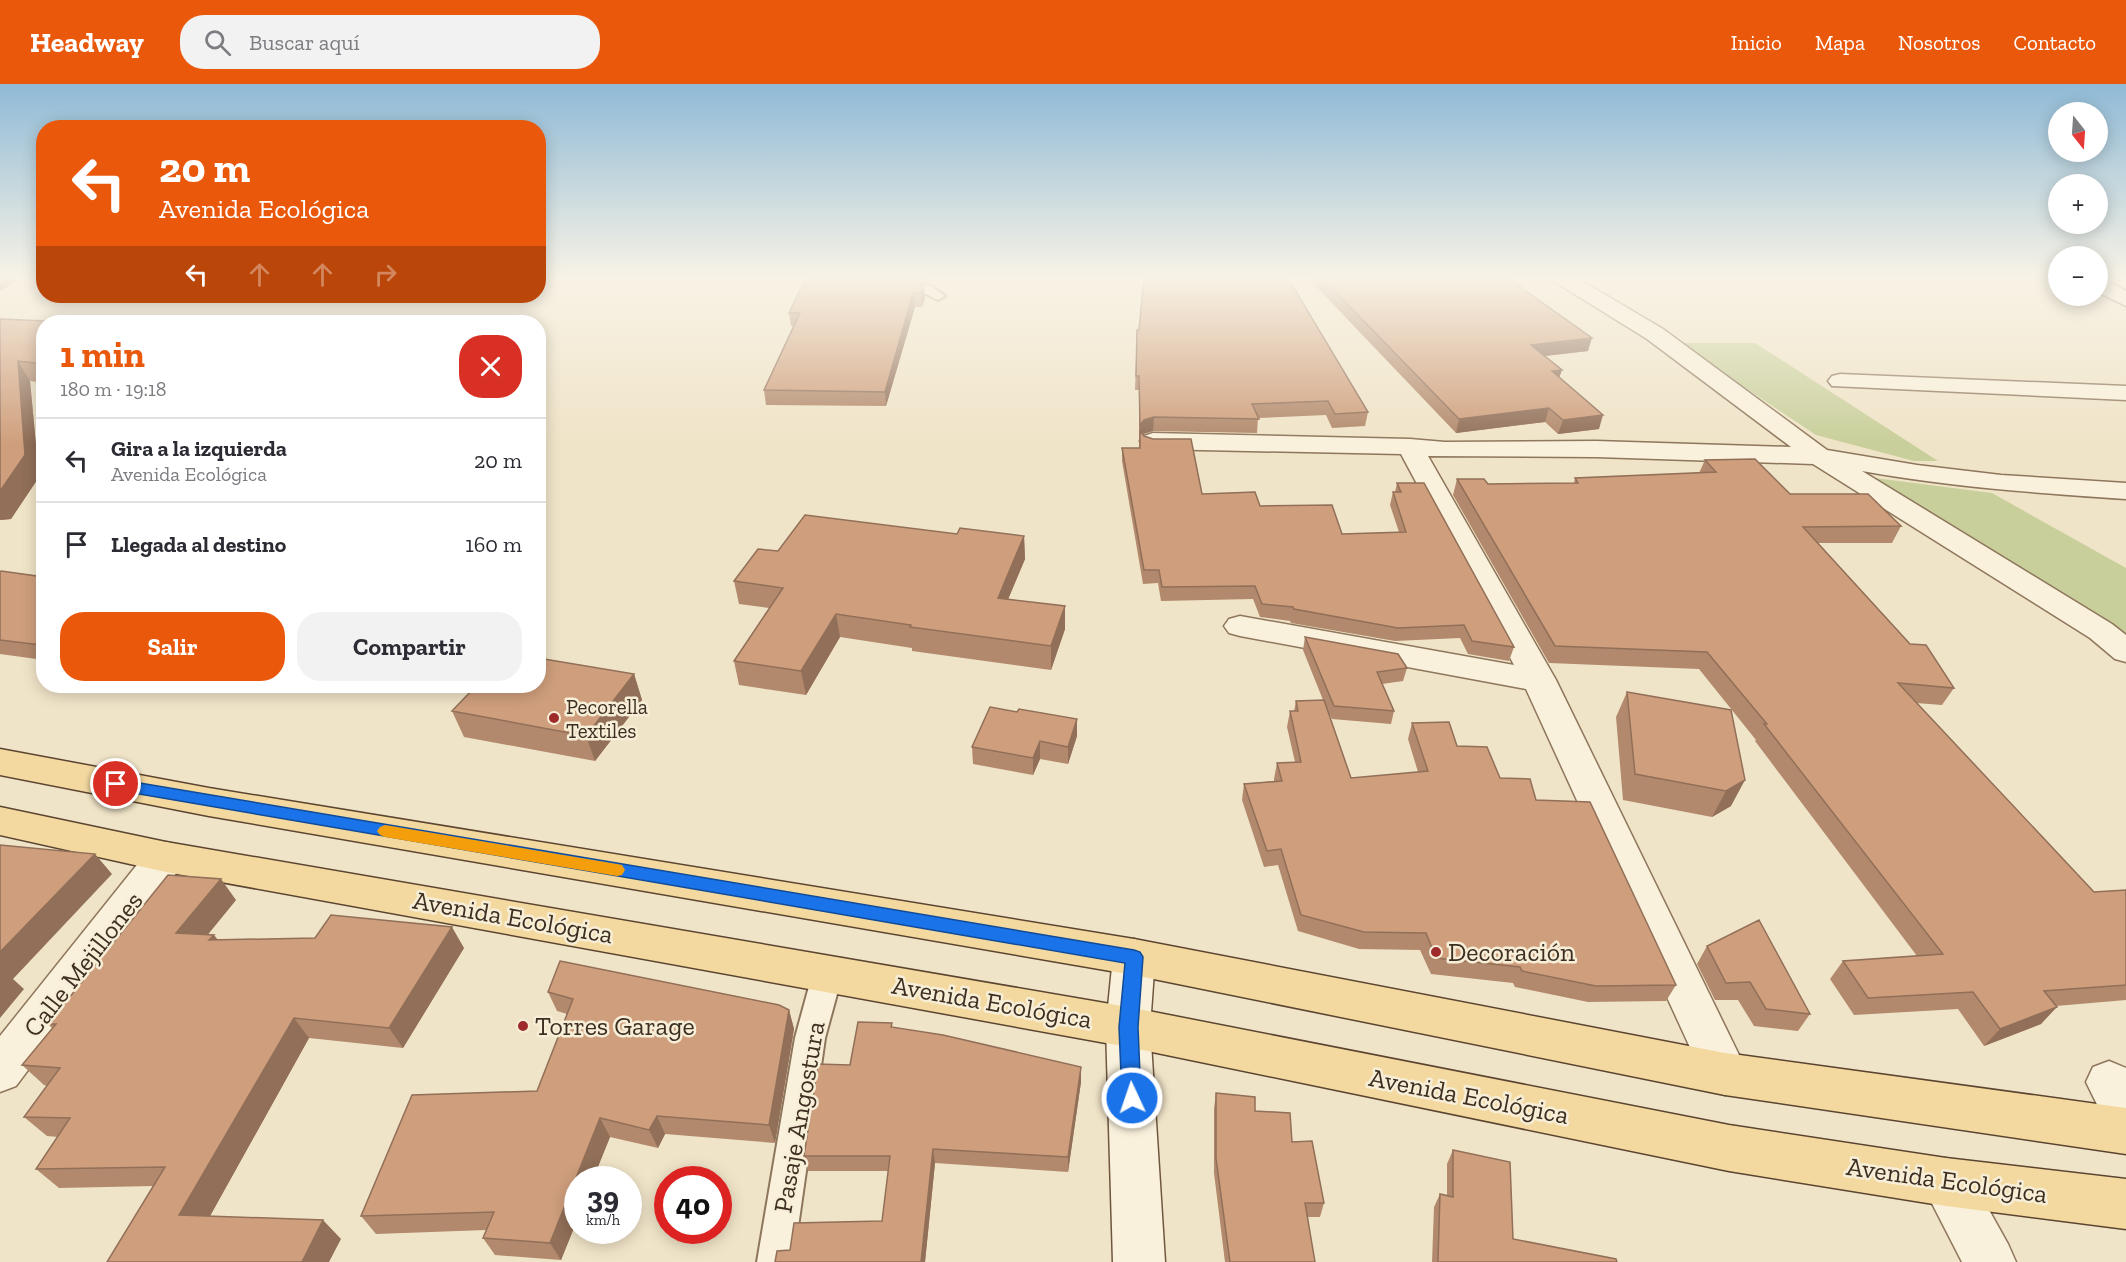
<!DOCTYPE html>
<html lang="es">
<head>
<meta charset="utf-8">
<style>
	body { margin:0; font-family:"Zilla Slab",serif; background:#f2f2f3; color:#2b2b33; height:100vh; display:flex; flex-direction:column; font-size:22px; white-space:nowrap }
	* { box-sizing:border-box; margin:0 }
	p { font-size:20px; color:#7c7c81 }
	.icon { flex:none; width:33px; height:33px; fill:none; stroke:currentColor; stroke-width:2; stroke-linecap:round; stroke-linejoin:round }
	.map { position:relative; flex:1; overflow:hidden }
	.drawer { position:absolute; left:36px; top:231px; width:510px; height:378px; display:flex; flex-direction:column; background:#fff; border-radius:24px; box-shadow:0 3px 15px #0003 }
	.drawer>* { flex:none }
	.banner { position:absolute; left:36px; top:36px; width:510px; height:183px; border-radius:24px; box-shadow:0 3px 15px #0003; background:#ea580c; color:#fff; overflow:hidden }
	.needle { width:39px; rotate:163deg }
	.fabs { position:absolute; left:2048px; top:18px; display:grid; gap:12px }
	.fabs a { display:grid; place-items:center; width:60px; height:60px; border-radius:50%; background:#fff; box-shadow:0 3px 15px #0003; font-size:30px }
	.speed { position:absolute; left:564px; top:1082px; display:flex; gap:12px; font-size:30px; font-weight:700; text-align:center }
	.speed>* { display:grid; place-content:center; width:78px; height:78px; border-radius:50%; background:#fff; box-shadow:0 3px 15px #0003; line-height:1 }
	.speed small { font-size:15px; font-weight:400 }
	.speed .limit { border:9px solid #d22; background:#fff; color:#111 }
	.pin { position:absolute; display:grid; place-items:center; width:51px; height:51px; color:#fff; margin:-26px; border:3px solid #fff; border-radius:50%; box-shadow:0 2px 6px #0007 }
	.me { position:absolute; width:66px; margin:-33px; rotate:357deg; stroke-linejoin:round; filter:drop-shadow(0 0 4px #0008) }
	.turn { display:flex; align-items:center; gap:21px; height:126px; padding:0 24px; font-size:27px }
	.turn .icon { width:78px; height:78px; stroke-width:2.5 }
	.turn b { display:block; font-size:42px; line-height:51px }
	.lanes { display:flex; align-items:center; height:57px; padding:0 24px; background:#0003; justify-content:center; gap:30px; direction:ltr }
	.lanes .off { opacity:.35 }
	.round { display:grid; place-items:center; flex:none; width:63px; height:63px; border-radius:24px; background:#f2f2f3 }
	.headline { display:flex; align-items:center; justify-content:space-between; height:102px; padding:0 24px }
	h1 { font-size:36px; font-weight:700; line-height:45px; color:#ea580c }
	.button { display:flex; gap:12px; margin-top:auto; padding:12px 24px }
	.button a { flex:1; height:69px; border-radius:24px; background:#ea580c; color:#fff; font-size:24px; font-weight:700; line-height:69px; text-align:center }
	.button a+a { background:#f2f2f3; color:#2b2b33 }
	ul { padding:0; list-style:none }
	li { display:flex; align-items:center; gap:18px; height:84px; padding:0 24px; border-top:2px solid #e1e1e2 }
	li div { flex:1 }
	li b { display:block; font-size:22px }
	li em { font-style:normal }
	header { display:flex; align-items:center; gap:36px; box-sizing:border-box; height:84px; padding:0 30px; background:#ea580c; color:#fff }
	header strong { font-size:28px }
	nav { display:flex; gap:33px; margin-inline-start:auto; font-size:21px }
	.search { width:420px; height:54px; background:#f2f2f3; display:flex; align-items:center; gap:15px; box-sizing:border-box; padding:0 21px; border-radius:24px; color:#7c7c81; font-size:22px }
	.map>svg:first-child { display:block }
	.green { fill:#c9cf9b }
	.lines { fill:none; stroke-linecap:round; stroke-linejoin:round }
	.lane-casing { stroke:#8d765c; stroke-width:4 }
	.street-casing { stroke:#8d765c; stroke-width:3 }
	.secondary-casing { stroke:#6f573f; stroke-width:3 }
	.primary-casing { stroke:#5b4430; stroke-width:3 }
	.lane { fill:#faf1dc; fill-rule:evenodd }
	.street { fill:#faf1dc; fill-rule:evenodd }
	.secondary { fill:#faf1dc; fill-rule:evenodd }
	.primary { fill:#f3d9a0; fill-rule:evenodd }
	.wall { fill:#b2896c }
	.shaded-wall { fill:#916f58 }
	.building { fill:#cf9f7d; stroke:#916f58; stroke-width:1.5 }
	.route { fill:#1a73e8; stroke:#114b97; stroke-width:1.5 }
	.slow { fill:#f59e0b }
	.poi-dot { fill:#9e2a2b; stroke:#f7eed8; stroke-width:2 }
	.labels { text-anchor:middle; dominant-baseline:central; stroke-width:5; stroke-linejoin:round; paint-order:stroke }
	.poi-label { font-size:21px; fill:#3d2e20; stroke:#f7eed8; text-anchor:start }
	.near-street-label { font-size:26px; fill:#3d2e20; stroke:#f7eed8 }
	.near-poi-label { font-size:26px; fill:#3d2e20; stroke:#f7eed8; text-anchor:start }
</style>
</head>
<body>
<header>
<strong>Headway</strong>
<div class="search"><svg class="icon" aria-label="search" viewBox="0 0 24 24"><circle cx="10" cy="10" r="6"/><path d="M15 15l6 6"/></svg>Buscar aquí</div>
<nav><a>Inicio</a><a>Mapa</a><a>Nosotros</a><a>Contacto</a></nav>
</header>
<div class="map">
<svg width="2126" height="1178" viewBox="0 0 2126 1178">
	<rect width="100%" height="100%" fill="#f0e4c8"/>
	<path class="green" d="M1678 259H1755L1938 377H1914L1816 351Z
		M1875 394 1992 409 2126 484V557Z"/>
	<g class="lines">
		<defs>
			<path id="lane" d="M895 195 931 202 945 212 938 216 922 208 890 202 888 199 890 196Z
				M828 876 838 879 843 888 825 954 793 1178H757L795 954 813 888 818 879Z"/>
			<path id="street" d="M1552 194H1577L1663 245 1827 366 1917 381 2001 391 2126 399V415C2037 409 1950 403 1862 387L2112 540 2126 551V578L2115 575 2090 554 1813 380 1596 373 1428 372 1556 596 1741 975 1748 990 1741 1005 1725 1011 1709 1005 1526 605 1240 552 1229 549 1224 542 1229 535 1240 532 1514 581 1401 370 1153 365 1144 362 1140 357 1144 352 1153 349 1410 355 1445 358 1596 357 1791 363 1647 255 1555 198Z
				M1840 290 2126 302V316L1832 302 1828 297 1832 292Z
				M166 758 180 762 186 773 180 784 16 1002 0 1008V952L152 762Z
				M2109 977 2126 984V1051L2109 1045 2086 998 2093 983Z
				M1946 1074 1964 1081 2008 1160 2016 1178H1962L1921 1098 1928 1081Z"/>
			<path id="secondary" d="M2097 194 2104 195 2126 207V222L2097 208Z
				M1134 855 1149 860 1155 873 1150 943 1165 1178H1113L1106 943 1113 873 1119 860Z"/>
			<path id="primary" d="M0 665 209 704 1134 855 1725 969 2126 1024V1070L1725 1011 1134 891 209 732 0 691Z
				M0 723 166 758 1128 923 1729 1041 1946 1074 2126 1095V1145L1946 1122 1729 1087 1128 963 166 788 0 751Z"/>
		</defs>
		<use href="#lane" class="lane-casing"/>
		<use href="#street" class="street-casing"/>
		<use href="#secondary" class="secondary-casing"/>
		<use href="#primary" class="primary-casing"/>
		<use href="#lane" class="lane"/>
		<use href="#street" class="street"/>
		<use href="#secondary" class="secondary"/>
		<use href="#primary" class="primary"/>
	</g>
	<path class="wall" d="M906 194H931L929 200Z
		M1308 194H1490L1588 267 1544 272 1559 294 1599 345 1558 350 1545 338 1456 349Z
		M924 201 925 214 922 223H915L886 322 766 321 764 306 793 242H791L789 229Z
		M0 235 44 238V299L30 297 39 393 11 435 0 436Z
		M1137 246 1368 328 1365 342 1332 344 1326 331 1258 334 1257 349 1153 347 1143 350 1202 410 1260 422 1342 450 1399 448 1390 421 1393 408H1395L1397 399 1514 563 1509 577 1468 570 1460 554 1395 557 1291 539 1290 537 1260 533 1253 515 1161 517 1158 499 1143 500 1122 377V364H1139V306H1135Z
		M1705 376 1790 410 1901 442 1892 459H1818L1910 560 1954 604 1942 621 1916 619 2094 808 2126 806V916L2056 922 2041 940 1984 962 1958 925 1854 931 1830 895 1843 877 1917 872 1755 657 1756 656 1699 585 1549 579 1453 411 1457 395 1488 400 1574 399 1575 394 1699 389Z
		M957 450 1024 452 1025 475 1008 515 1065 545 1051 586 912 567V564L840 553 806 611 739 601 734 577 769 524 739 520 734 497 778 467Z
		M0 488 44 493V576L0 570Z
		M1305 553 1407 584 1403 597 1382 600 1394 627 1391 640 1332 635 1328 628 1351 694 1418 688 1408 655 1412 639 1457 662 1500 694 1536 716 1676 901 1666 917 1588 918 1515 903 1513 899 1431 890 1420 866 1359 865 1298 847 1278 781 1264 783 1242 716 1244 700 1274 697V695L1277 679 1295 678 1287 643 1290 627H1294L1296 617 1323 616 1303 566Z
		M634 590 642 616 595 677 464 653 452 627Z
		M1627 608 1731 626V722L1712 733 1623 716 1616 633Z
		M1077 652 1068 680 1040 675 1033 691 973 680 972 663Z
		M236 816 208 850 218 856 464 864 403 964 309 954 210 1132 341 1155 107 1178 153 1102 59 1104 36 1085 58 1053 47 1052 24 1033 47 1002 44 1001 22 981 53 945 48 940Z
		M1707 862 1810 930 1798 947 1754 942 1738 916H1715L1697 880Z
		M548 908 789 926 794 945 775 1059 665 1050 658 1064 610 1053 593 1095H578V1134L561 1176 495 1171 483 1154 486 1146 376 1150 361 1132 537 1007 567 930 557 927Z
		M893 943 1081 983V998L1068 1088 935 1079 925 1178H775L790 1166 882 1137 889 1087H808L804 1072 850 981Z
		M1216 1009 1255 1027 1292 1058 1324 1119 1320 1133H1307L1315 1178H1225L1214 1089V1025Z
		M1453 1066 1513 1155 1617 1178H1432L1434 1123 1440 1110 1447 1111V1080Z"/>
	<path class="shaded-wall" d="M0 194H22L0 207Z
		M924 201 925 214 922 223 921 209Z
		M913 209 915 223 886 322 885 308Z
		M1592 254 1588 267 1527 274 1531 261Z
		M18 277 30 297 39 393 11 435 0 436V407Z
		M1562 286 1557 300 1552 287Z
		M1549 324 1545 338 1456 349 1459 335Z
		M1603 331 1599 345 1558 350 1563 336Z
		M1154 333 1153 347 1143 350 1140 354V347L1139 355 1140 341 1144 336Z
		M1024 452 1025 475 999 537 998 514Z
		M1065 522V545L1051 586V562Z
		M836 530 840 553 806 611 801 587Z
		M634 590 642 616 595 677 586 652Z
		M1077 635V652L1068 680V663Z
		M1040 657V675L1033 691V674Z
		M1745 696 1731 722 1712 733 1726 707Z
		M95 770 112 790 13 895 24 905 0 934V868Z
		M221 795 236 816 192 870 176 849Z
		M452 843 464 864 403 964 389 944Z
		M214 851 230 871 209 856Z
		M2057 923 2041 940 1984 962 2000 945Z
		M789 926 794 945 775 1059 769 1041Z
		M294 934 309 954 200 1150 179 1131Z
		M1081 983V998L1068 1088V1073Z
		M657 1032 665 1050 658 1064 649 1046Z
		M600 1034 610 1053 593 1095H578V1134L561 1176 550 1159Z
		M933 1065 935 1079 925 1178H921Z
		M323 1136 341 1155 329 1178H302Z"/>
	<path class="building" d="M806 194H903L924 201 921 209H913L885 308 764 306 800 229H789Z
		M1144 194H1288L1368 328 1335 330 1328 317 1252 320 1259 335 1154 333 1144 336 1140 341 1139 292H1136L1137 246H1139Z
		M1322 194H1490L1493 197 1509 195 1592 254 1531 261 1562 286 1552 287 1603 331 1563 336 1549 324 1459 335Z
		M0 235 69 238H44V280L18 277 25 371 0 407Z
		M1140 347 1144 352 1153 355H1191L1202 410 1255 408 1260 422 1332 421 1342 450 1406 448 1393 408H1401L1397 399H1424L1514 563 1472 557 1464 541 1398 544 1294 525 1293 523 1262 520 1255 502 1162 503 1159 486H1144L1122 364H1140Z
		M1755 375 1790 410H1868L1901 442 1803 443 1910 560 1926 561 1954 604 1898 599 2094 808 2126 806V901L2044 907 2057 923 2000 945 1973 908 1868 914 1843 877 1943 870 1764 640H1767L1707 568 1555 562 1457 395H1484L1488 400 1578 399 1575 394 1716 388 1705 376Z
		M805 431 957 450 960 444 1024 452 998 514 1065 522 1051 562 910 543 911 541 836 530 801 587 734 577 783 504 734 497 758 465 778 467Z
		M1 487 44 493V559L41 561 0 556V488Z
		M1305 553 1398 570 1407 584 1377 588 1394 627 1334 622Z
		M538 574 634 590 586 652 452 627 476 602H538Z
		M1627 608 1731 626 1745 696 1726 707 1635 690Z
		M1324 616 1351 694 1428 687 1412 639 1449 638 1457 662 1487 663 1500 694 1530 695 1536 716 1590 718 1676 901 1596 902 1522 887 1520 883 1436 874 1426 849 1364 848 1301 831 1281 765 1267 767 1244 700 1282 697 1277 679 1301 678 1290 627H1298L1296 617Z
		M990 623 1017 628 1019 625 1077 635 1068 663 1040 657 1033 674 972 663Z
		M0 761 95 770 0 868Z
		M168 791 221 795 176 849 214 851 209 856 315 854 331 831 452 843 389 944 294 934 179 1131 323 1136 302 1178H107L165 1083 36 1085 70 1034 24 1033 60 984 22 981 56 940H48Z
		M1759 836 1810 930 1766 925 1750 898 1726 899 1707 862Z
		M560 877 779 921 789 926 769 1041 657 1032 649 1046 600 1034 550 1159 483 1154 494 1128 361 1132 412 1011 537 1007 573 915 548 908Z
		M858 938 892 939 891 943 943 951 1081 983 1068 1073 933 1065 921 1178H775L777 1167 790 1166 794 1139 882 1137 890 1072H804L818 980 850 981Z
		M1216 1009 1255 1013V1027L1290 1029 1292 1058 1312 1057 1324 1119H1305L1315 1178H1230L1216 1074Z
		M1453 1066 1510 1078 1513 1155 1616 1175 1617 1178H1438L1440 1110 1453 1113Z"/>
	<linearGradient id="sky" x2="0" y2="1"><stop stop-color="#8fbad6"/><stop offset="0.54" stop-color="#f8f3e6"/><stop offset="1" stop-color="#f8f3e6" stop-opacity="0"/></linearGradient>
	<rect width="2126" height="359" fill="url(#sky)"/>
	<path class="route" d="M116 695 1134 866 1140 868 1143 873 1138 943 1141 1014 1138 1020 1132 1023 1125 1020 1122 1014 1119 943 1125 879 116 706 111 704 109 700 111 696Z"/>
	<path class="slow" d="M385 741 617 780 622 781 625 786 622 791 617 792 385 753 380 751 377 747 380 743Z"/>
	<g class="poi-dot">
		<circle cx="554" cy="634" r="6"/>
		<circle cx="1436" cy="868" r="6"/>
		<circle cx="523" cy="942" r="6"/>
	</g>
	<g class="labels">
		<g class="poi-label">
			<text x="566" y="622">Pecorella<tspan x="566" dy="24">Textiles</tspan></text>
		</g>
		<g class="near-street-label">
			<text transform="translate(513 833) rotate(10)">Avenida Ecológica</text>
			<text transform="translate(83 880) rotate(-52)">Calle Mejillones</text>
			<text transform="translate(992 918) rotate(10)">Avenida Ecológica</text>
			<text transform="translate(1469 1012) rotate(11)">Avenida Ecológica</text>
			<text transform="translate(799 1033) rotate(-80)">Pasaje Angostura</text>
			<text transform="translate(1947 1096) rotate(8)">Avenida Ecológica</text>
		</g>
		<g class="near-poi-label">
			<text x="1448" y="868">Decoración</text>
			<text x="535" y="942">Torres Garage</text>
		</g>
	</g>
</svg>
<div class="fabs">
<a><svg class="needle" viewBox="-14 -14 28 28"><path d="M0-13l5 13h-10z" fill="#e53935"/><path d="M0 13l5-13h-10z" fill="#7c7c81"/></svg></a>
<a>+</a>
<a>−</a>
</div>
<div class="speed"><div>39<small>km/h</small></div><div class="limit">40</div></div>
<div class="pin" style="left:116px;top:700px;background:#d93025"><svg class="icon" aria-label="arrive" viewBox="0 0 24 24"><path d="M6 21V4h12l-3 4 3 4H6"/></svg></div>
<svg class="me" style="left:1132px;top:1014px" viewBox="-20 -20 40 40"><circle r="17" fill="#1a73e8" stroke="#fff" stroke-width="3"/><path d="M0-11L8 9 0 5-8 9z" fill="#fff"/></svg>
<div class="banner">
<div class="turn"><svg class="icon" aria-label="left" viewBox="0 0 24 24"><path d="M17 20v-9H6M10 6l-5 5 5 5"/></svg><div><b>20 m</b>Avenida Ecológica</div></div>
<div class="lanes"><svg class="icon" aria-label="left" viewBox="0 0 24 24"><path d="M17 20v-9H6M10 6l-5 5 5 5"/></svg><svg class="icon off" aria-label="ahead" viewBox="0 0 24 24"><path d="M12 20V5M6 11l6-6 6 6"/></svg><svg class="icon off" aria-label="ahead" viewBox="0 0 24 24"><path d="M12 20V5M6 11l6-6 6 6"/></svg><svg class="icon off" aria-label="right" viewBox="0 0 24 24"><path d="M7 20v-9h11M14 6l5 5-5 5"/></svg></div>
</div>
<section class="drawer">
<div class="headline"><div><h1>1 min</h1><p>180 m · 19:18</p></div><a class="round" style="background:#d93025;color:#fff"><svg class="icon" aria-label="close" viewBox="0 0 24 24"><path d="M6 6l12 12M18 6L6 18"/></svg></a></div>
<ul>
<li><svg class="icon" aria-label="left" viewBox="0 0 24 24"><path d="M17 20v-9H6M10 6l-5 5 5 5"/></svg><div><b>Gira a la izquierda</b><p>Avenida Ecológica</p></div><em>20 m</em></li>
<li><svg class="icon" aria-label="arrive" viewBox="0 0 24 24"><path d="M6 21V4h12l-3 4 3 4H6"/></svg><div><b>Llegada al destino</b></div><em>160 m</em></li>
</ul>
<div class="button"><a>Salir</a><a>Compartir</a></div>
</section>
</div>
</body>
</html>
